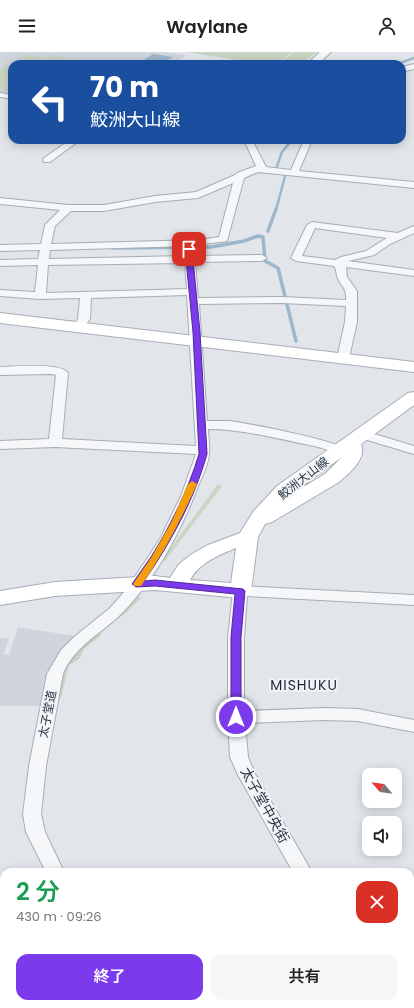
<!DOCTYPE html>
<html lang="ja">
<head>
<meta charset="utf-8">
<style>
	body { margin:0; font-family:Poppins,"Noto Sans JP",sans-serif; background:#f6f6f6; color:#222; height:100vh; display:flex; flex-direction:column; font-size:15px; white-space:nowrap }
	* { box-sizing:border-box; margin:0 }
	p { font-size:13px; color:#767676 }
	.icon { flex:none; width:22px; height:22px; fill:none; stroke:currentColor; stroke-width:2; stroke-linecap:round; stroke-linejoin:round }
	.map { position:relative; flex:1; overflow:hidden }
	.panel { position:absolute; left:0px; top:816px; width:414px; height:140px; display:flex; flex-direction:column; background:#fff; border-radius:12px 12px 0 0; box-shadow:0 2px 10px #0003 }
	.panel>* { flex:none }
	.banner { position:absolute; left:8px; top:8px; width:398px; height:84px; border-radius:12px; box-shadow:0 2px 10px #0003; background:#1a4fa0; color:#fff; overflow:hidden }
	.needle { width:26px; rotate:298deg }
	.fabs { position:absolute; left:362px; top:716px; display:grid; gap:8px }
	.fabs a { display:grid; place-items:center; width:40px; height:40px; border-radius:8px; background:#fff; box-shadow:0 2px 10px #0003; font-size:20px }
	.pin { position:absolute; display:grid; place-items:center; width:34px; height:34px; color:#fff; margin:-17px; border-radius:8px; box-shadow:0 2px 6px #0006 }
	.me { position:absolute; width:44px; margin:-22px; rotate:0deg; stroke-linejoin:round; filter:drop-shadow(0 0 3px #0008) }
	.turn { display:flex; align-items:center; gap:14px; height:84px; padding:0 16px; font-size:18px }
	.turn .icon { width:52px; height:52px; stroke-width:2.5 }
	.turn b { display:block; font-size:28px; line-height:34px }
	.round { display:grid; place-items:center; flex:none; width:42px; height:42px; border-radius:12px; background:#f6f6f6 }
	.headline { display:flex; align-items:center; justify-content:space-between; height:68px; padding:0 16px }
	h1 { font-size:24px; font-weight:600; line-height:30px; color:#1e9e55 }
	.button { display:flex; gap:8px; margin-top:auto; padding:8px 16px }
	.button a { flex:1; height:46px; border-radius:12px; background:#7c3aed; color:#fff; font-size:16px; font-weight:600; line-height:46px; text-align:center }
	.button a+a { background:#f6f6f6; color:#222 }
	header { display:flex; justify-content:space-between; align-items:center; height:52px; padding:0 16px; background:#fff; font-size:18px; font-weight:600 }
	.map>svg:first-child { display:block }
	.built { fill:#d0d5dd }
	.green { fill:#c9d5c3 }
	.water { fill:#9cb6cc }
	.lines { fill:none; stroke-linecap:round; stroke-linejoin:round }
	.stream-far1 { stroke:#9cb6cc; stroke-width:2.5 }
	.stream { stroke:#9cb6cc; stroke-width:3.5 }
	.minor-casing { stroke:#a7adb6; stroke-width:2 }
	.tertiary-casing { stroke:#a7adb6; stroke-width:2 }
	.secondary-casing { stroke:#a7adb6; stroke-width:2 }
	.minor { fill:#f5f7f9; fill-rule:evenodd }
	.tertiary { fill:#f5f7f9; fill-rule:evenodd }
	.secondary { fill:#fff; fill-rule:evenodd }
	.route { fill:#7c3aed; stroke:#51269a }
	.slow { fill:#f59e0b }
	.labels { text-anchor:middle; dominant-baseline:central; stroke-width:4; stroke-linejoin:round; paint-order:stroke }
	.street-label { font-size:12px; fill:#293544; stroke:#f2f5f8 }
	.quarter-label { font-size:14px; letter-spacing:1px; fill:#1c2535; stroke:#f2f5f8 }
	.near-street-label { font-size:14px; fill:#293544; stroke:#f2f5f8 }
</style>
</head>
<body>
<header><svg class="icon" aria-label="menu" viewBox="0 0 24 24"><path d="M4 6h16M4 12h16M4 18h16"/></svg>Waylane<svg class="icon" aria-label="person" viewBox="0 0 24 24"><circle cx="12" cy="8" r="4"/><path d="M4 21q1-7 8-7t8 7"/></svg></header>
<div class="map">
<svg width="414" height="956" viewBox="0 0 414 956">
	<rect width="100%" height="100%" fill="#e2e6eb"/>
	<path class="built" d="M0 0H164L186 3 172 12H12V43L0 41Z
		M18 575 75 584 54 608 43 654H0V586H9L4 602 9 603Z"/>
	<path class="green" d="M186 0H293L276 12H263Z
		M294 0H317L301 12 279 11Z
		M31 1 37 2 33 4 46 6 52 3 109 12H12V40L0 38V33L2 32 0 31V18Z
		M218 432 222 434 165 509 162 508Z
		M136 544 141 546 126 561 98 581 102 583 84 597 80 606 70 613 69 612 61 646 55 645 64 613 76 596Z"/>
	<path class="water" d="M153 2 173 5 161 12 139 11Z"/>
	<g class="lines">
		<path class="stream-far1" d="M397 12 414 6
			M277 114 282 100 292 88
			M276 158 285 124"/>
		<path class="stream" d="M268 179 276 157
			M112 196 211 195 244 189 258 184 263 185 265 209 278 216 296 289"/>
		<defs>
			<path id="minor" d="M414 12V17L402 20V15Z
				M0 41 12 43V47L0 45Z
				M70 88H80L50 110H44L43 108 44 106Z
				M208 88H217L213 91Z
				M244 88H252L266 115 291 118 304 88H312L299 119 414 130V136L258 120 244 126 227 189 190 194 194 197 195 204 262 203 267 206 262 209 195 210 198 246 282 245 346 248C347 237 342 235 338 227 336 222 337 218 334 214L296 209 291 206 307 173 312 170 398 181 414 174V181L390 192 374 203 348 209 414 218V224L346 215 347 225 357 239V270L349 306 347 308H339L337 306 345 270 346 254 282 251 199 252 207 369C215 369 222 369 229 369 245 371 341 389 346 398L345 401C336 403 327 397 318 395 282 388 245 377 208 377 208 385 210 393 209 401 209 411 203 423 199 432 181 479 155 529 119 564 99 583 74 595 63 622L46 714 41 762 45 780 64 820H46L26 780 23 762 29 714 47 622 61 598 74 585 110 556 125 539 149 504 161 485 181 444 196 402 55 395 0 397V389L49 387 56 323 52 322 0 323V315C14 315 60 310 68 321L62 387 196 394 187 243 91 246 90 267 83 276 79 277 73 274 78 267 80 246 40 247 0 244V238L35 240 38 213 0 214V208L38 207 40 198 0 199V193L41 192 45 173 60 158 0 152V146L68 153H104L155 144 196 140 235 123 237 121 256 114ZM233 131 219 185 199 188 51 192 55 174 71 159H104L155 150 198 146ZM315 176 387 186 366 199 341 205 335 208 302 204ZM188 194 184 197V204L49 207 50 198ZM185 211 187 237 46 241 48 213Z
				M361 378 414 394V402L357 385 355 382 357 379Z
				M240 534 414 543V553L247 544 244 585V659L324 656 358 657 414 668V680L358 669 324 668 245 671 248 705 255 722 312 820H293L238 723 230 705 228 665V585L233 539 235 536Z
				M0 871H4V887H0Z
				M35 952H55L54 956H34Z
				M368 952H388L390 956H370Z"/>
			<path id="tertiary" d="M320 0H331L318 12H307Z"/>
			<path id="secondary" d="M0 261 414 310V320L0 271Z
				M414 340V353L361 392C367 407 349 421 339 430L272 470 265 472 258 485 251 539 247 544 240 546 155 538 55 544 0 553V539L55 530 155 524 170 526 179 512 192 502 208 493 240 481 253 460 277 434 408 341ZM342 405 325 422 290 443 291 442ZM236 496 231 531 190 528C199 511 219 503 236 496Z"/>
		</defs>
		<use href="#minor" class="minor-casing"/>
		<use href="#tertiary" class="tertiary-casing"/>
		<use href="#secondary" class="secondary-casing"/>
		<use href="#minor" class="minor"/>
		<use href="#tertiary" class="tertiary"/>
		<use href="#secondary" class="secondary"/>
	</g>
	<path class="route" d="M189 195 192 197 200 280 207 402C194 448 171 490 144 529L155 528 243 537 245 539 241 585V665L240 668H232L231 665V585L235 542 155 534 136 535 132 532C138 523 145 514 151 505 171 473 188 438 199 402L193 280 185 197Z"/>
	<path class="slow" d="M192 429 197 432C180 470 164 500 141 534H134L133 532 151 506 172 469 188 432Z"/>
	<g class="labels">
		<g class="street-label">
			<text transform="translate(303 426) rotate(-38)">鮫洲大山線</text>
			<text transform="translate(47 662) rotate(-79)">太子堂道</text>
		</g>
		<g class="quarter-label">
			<text x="304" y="633">MISHUKU</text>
		</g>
		<g class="near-street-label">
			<text transform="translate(265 753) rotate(61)">太子堂中央街</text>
		</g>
	</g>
</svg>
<div class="fabs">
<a><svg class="needle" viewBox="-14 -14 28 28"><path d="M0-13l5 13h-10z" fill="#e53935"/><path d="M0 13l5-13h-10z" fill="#767676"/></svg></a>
<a><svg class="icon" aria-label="sound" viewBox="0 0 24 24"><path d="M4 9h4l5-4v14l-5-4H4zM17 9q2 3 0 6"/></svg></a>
</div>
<div class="pin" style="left:189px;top:197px;background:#d93025"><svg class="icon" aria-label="arrive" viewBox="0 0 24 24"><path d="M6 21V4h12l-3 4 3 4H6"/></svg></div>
<svg class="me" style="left:236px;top:665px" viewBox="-20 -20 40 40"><circle r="17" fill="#7c3aed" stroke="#fff" stroke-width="3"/><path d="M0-11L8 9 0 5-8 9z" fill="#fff"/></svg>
<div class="banner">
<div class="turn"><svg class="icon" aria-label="left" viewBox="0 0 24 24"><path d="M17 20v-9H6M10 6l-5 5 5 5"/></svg><div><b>70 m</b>鮫洲大山線</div></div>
</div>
<section class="panel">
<div class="headline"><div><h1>2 分</h1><p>430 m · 09:26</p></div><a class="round" style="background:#d93025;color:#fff"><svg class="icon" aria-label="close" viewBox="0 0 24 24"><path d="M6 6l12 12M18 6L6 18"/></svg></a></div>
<div class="button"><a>終了</a><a>共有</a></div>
</section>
</div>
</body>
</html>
